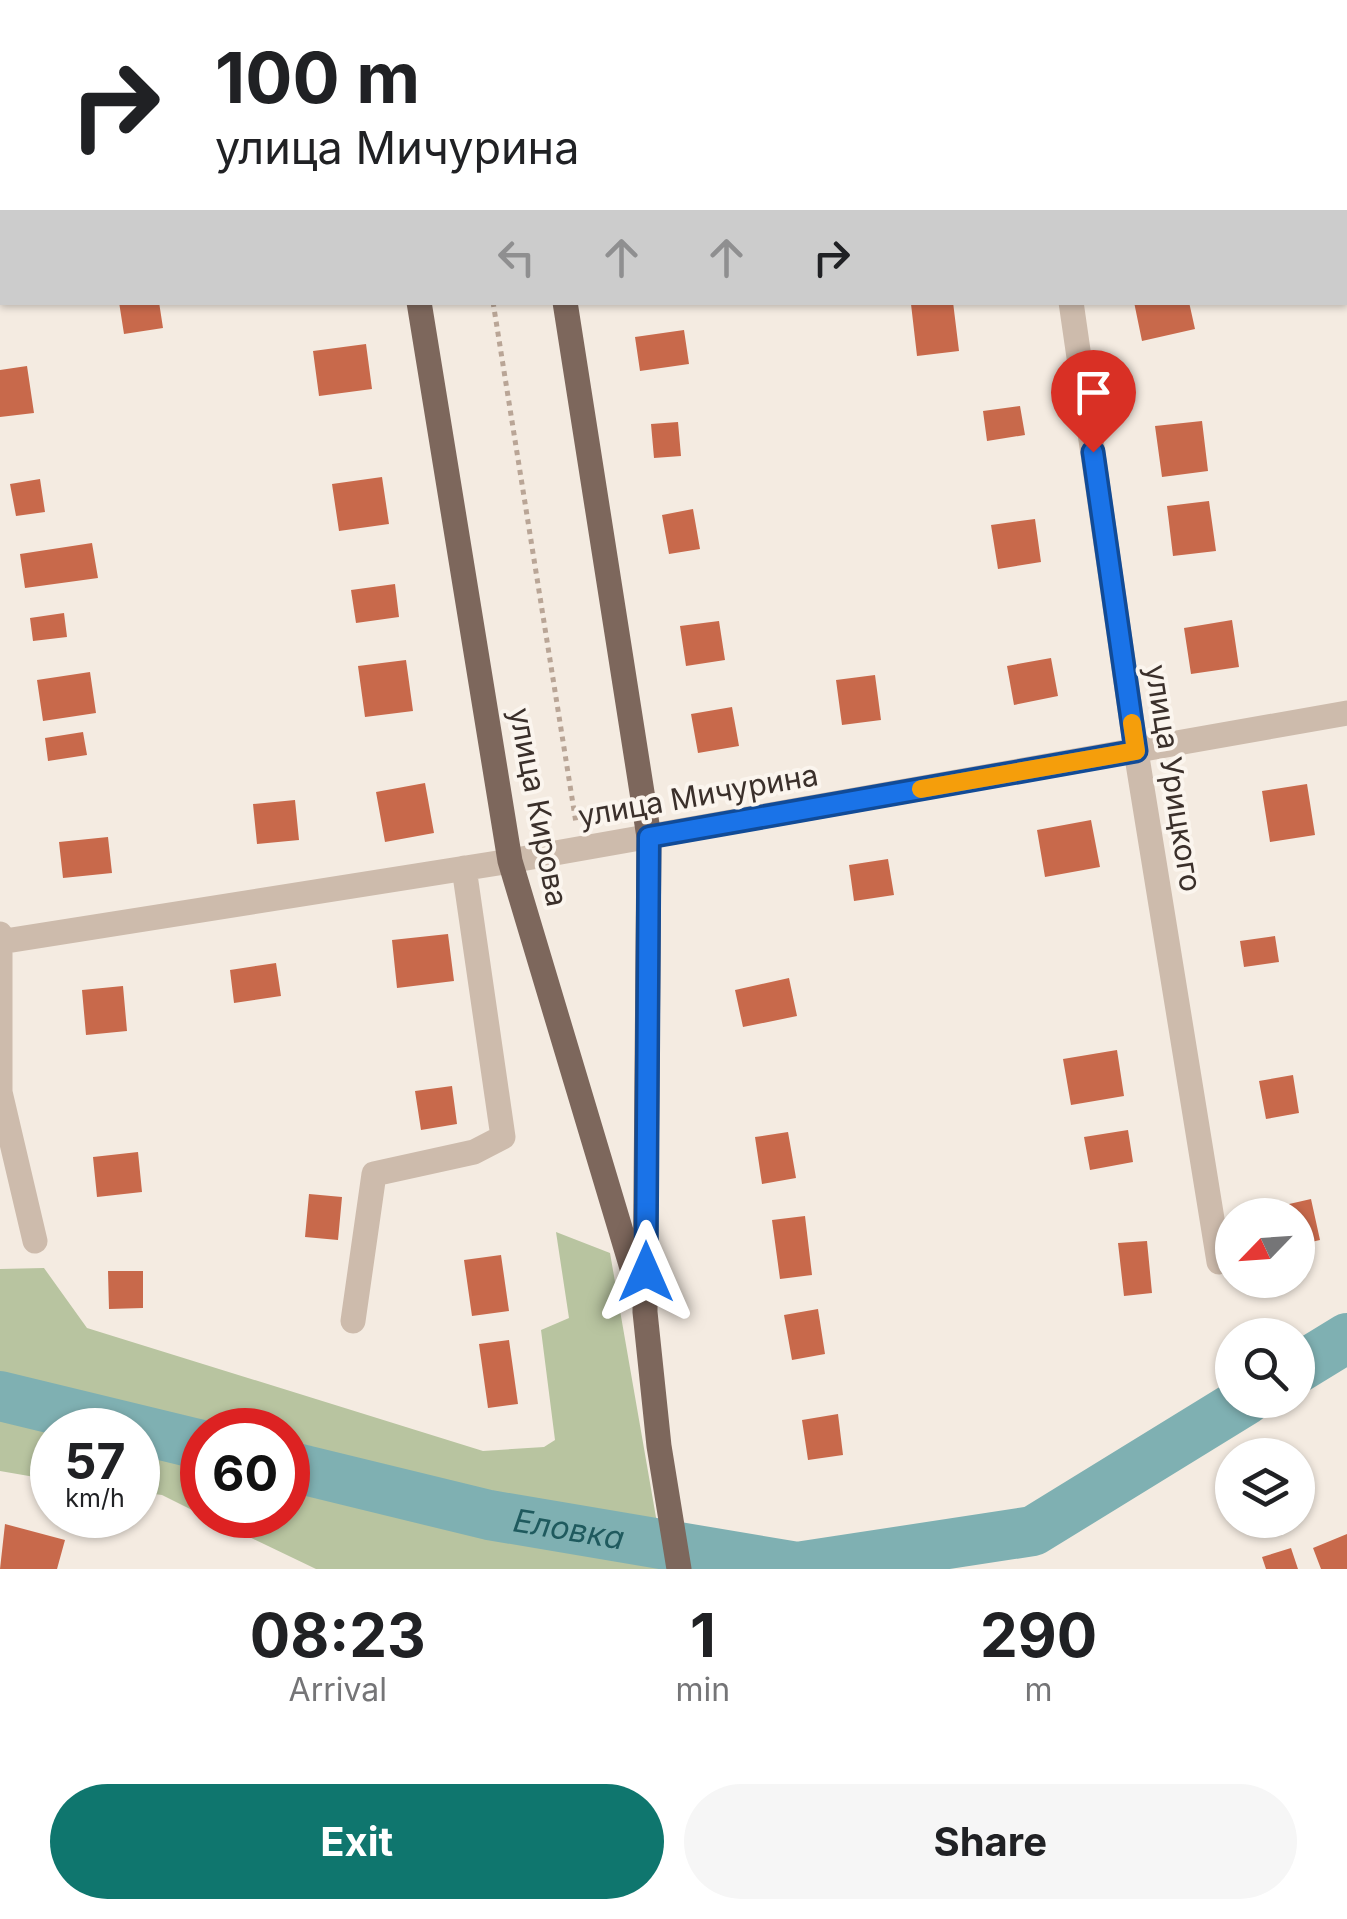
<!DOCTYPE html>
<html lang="en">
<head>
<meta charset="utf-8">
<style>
	body { margin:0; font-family:Inter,sans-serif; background:#f6f6f6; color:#202124; height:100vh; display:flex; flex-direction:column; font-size:38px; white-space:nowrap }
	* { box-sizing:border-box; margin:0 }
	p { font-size:32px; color:#757577 }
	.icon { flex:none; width:55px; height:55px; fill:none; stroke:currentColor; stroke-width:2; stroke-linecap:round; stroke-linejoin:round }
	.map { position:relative; height:1569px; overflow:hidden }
	.panel { display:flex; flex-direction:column; background:#fff; flex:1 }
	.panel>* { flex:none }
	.top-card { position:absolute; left:0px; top:0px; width:1348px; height:305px; box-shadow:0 2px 8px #0004; background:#fff; color:#202124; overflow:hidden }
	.needle { width:65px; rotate:245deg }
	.buttons { position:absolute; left:1215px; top:1198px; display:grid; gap:20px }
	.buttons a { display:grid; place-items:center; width:100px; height:100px; border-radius:50%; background:#fff; box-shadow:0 2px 8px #0004; font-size:50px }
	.speed { position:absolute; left:30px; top:1408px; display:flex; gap:20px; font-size:50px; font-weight:700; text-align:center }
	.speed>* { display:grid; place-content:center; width:130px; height:130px; border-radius:50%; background:#fff; box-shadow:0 2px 8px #0004; line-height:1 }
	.speed small { font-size:25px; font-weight:400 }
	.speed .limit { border:15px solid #d22; background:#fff; color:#111 }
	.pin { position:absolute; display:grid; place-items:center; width:85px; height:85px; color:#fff; margin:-102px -42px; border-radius:50% 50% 50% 0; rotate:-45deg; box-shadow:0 0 10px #0007 }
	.pin .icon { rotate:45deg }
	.me { position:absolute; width:110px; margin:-55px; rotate:0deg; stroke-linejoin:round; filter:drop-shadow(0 0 8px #0008) }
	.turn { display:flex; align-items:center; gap:35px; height:210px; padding:0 50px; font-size:45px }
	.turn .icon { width:130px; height:130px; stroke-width:2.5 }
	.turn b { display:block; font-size:70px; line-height:85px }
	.lanes { display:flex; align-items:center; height:95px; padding:0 50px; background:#0003; justify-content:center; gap:50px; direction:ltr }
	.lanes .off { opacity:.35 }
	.eta { display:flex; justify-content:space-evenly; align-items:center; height:170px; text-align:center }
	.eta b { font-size:60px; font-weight:700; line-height:70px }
	.action { display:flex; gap:20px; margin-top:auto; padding:20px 50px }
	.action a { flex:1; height:115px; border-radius:60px; background:#0f766e; color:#fff; font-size:40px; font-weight:700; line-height:115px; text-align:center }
	.action a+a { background:#f6f6f6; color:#202124 }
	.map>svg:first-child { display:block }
	.green { fill:#b8c4a0 }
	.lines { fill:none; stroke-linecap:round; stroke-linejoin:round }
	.river { stroke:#7fb0b2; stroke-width:50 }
	.building { fill:#c8694b }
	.path { stroke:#b9a596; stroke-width:5; stroke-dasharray:5 5; stroke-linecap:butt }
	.minor { stroke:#cdbbac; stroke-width:25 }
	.major { stroke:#7d675c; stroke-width:25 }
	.route-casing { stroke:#114b97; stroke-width:25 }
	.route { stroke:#1a73e8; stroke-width:18 }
	.slow { stroke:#f59e0b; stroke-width:18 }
	.labels { text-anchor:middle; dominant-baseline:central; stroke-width:8; stroke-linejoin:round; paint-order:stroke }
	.street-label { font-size:30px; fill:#3b302b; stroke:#fbf5ee }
	.water-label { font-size:32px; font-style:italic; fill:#1f5a5e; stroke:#fbf5ee }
</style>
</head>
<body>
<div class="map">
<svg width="1347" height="1569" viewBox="0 0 1347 1569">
	<rect width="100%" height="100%" fill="#f4ebe1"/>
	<path class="green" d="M556 1232 610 1253 665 1569H316L203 1515H288V1430H202V1515L162 1495 138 1492V1430H52V1480L0 1471V1269L44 1268 87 1328 483 1451 544 1447 555 1440 541 1330 569 1318Z"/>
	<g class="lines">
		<g class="river">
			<path d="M1298 1368 1347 1338"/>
			<path d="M0 1396 202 1445"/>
			<path id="s1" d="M288 1466 489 1515 797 1567 1033 1531 1246 1400"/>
		</g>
	</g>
	<path class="building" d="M119 302H159L163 328 124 334Z
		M953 302 959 351 917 356 911 304Z
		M1134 302H1189L1195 329 1142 341Z
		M684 330 689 364 640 371 635 337Z
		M366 344 372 389 319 396 313 351Z
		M27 366 34 413 0 417V370Z
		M1020 406 1025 435 987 441 983 411Z
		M1202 421 1208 471 1162 477 1155 426Z
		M678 422 681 456 654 458 651 424Z
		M382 477 389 524 339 531 332 484Z
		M40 479 45 512 16 516 10 484Z
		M1209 501 1216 551 1173 556 1167 506Z
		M693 509 700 549 669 554 662 515Z
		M1035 519 1041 562 998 569 991 525Z
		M92 543 98 578 25 588 20 554Z
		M395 584 399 617 356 623 351 590Z
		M64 613 67 637 33 641 30 618Z
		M1232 620 1239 667 1191 674 1184 628Z
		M719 621 725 660 686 666 680 626Z
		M1051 658 1058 696 1014 705 1007 666Z
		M406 660 413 711 365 717 358 666Z
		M90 672 96 713 43 721 37 680Z
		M875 675 881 720 842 725 836 680Z
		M732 707 739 746 698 753 691 714Z
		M83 732 87 755 48 761 45 738Z
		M425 783 434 833 385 842 376 792Z
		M1307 784 1315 835 1270 842 1262 791Z
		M295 800 299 840 257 844 253 804Z
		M1091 820 1100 867 1045 877 1037 830Z
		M108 837 112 873 63 878 59 842Z
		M888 859 894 895 854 901 849 865Z
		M448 934 454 981 397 988 392 940Z
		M1275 936 1279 962 1244 967 1240 941Z
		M276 963 281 996 234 1003 230 970Z
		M789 978 797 1016 743 1027 735 990Z
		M123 986 127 1031 86 1035 82 990Z
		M1117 1050 1124 1096 1071 1105 1063 1059Z
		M1293 1075 1299 1113 1266 1119 1259 1081Z
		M452 1086 457 1124 421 1130 415 1091Z
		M1128 1130 1133 1162 1090 1170 1084 1137Z
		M788 1132 796 1178 762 1184 755 1137Z
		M138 1152 142 1192 97 1197 93 1157Z
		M309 1194 342 1197 338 1240 305 1237Z
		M1311 1199 1320 1240 1298 1245V1215H1278L1276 1207Z
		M805 1216 812 1275 780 1279 772 1220Z
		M1147 1241 1152 1293 1124 1296 1118 1243Z
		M501 1255 509 1311 472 1316 464 1260Z
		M108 1271H143V1308L109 1309Z
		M818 1309 825 1354 792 1360 784 1315Z
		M509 1340 518 1404 488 1408 479 1344Z
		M838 1414 843 1455 808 1460 802 1420Z
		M5 1524 65 1540 57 1569H0Z
		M1347 1534V1569H1321L1313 1548Z
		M1291 1548 1298 1569H1266L1262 1557Z"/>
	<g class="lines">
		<path class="path" d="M446 0V2
			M493 302 576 823"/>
		<path class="minor" d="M1027 0 1028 2
			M1345 17 1347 16
			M0 245 2 244
			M1071 302 1136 751 1219 1262
			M0 934V1092L35 1241
			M0 942 510 861 1347 713
			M353 1321 374 1174 474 1152 503 1137 464 868"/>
		<path class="major" d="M371 0 372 2
			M517 0 518 2
			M419 302 510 861 638 1288
			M565 302 649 837 645 1312 659 1446 679 1569"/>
	</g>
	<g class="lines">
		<defs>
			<path id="route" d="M646 1272 649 837 1136 751 1093 452"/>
		</defs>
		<use href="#route" class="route-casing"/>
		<use href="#route" class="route"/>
		<path class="slow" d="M921 789 1136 751 1132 723"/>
	</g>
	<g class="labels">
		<g class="street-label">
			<text transform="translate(1174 778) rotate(81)">улица Урицкого</text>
			<text transform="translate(698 795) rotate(-10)">улица Мичурина</text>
			<text transform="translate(539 807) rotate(79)">улица Кирова</text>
		</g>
		<g class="water-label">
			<text stroke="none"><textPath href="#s1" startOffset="288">Еловка</textPath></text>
		</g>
	</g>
</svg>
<div class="buttons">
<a><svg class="needle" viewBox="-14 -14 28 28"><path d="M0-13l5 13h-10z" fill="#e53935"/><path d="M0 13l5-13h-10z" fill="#757577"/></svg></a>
<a><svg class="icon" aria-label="search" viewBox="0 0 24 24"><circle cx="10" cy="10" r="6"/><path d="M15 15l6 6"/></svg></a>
<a><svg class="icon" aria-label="layers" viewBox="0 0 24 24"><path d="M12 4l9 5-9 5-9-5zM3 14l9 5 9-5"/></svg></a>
</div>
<div class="speed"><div>57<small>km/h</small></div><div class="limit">60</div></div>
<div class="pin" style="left:1093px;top:452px;background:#d93025"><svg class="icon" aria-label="arrive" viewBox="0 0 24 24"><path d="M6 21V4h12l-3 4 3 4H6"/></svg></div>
<svg class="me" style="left:646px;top:1272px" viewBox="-20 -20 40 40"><path d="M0-17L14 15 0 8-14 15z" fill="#1a73e8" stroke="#fff" stroke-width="4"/></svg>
<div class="top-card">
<div class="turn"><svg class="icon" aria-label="right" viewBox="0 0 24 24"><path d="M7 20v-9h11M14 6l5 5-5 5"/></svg><div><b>100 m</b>улица Мичурина</div></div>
<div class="lanes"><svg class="icon off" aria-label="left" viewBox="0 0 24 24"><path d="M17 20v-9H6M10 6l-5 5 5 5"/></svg><svg class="icon off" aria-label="ahead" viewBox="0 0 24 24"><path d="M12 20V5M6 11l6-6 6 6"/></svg><svg class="icon off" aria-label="ahead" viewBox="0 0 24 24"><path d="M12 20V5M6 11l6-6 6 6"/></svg><svg class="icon" aria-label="right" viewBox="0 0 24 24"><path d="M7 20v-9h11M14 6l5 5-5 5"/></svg></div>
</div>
</div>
<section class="panel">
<div class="eta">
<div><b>08:23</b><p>Arrival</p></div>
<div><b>1</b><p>min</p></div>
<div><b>290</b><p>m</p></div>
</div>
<div class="action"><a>Exit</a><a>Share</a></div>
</section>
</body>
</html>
